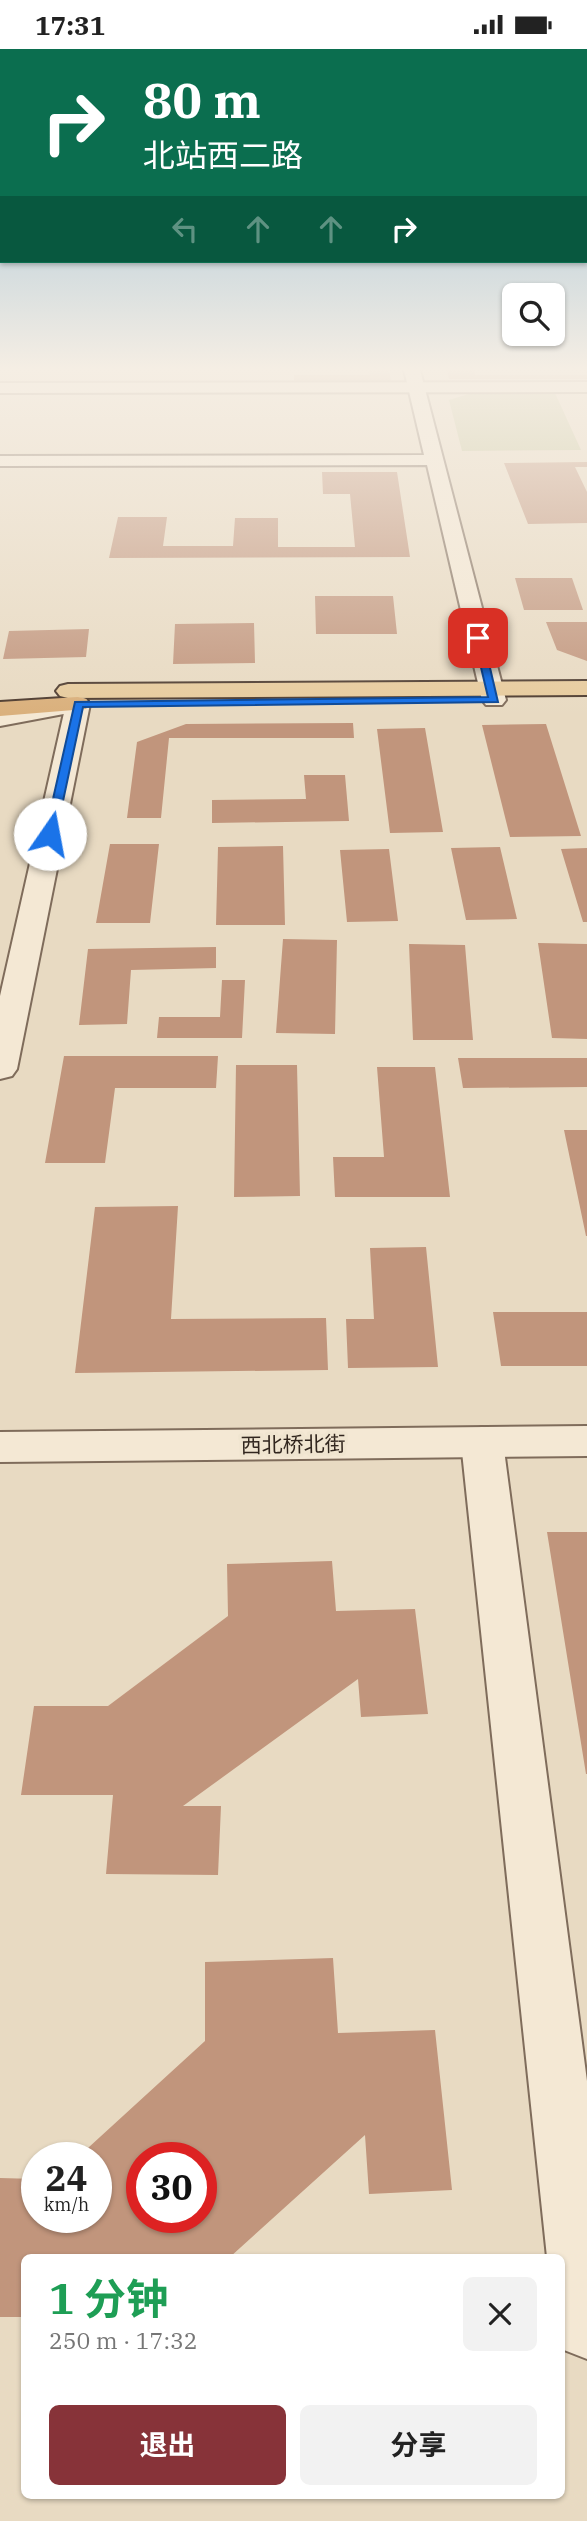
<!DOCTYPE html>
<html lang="zh">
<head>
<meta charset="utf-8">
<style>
	body { margin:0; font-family:"IBM Plex Serif","Noto Sans SC",serif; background:#f2f2f2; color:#222; height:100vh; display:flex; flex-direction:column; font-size:26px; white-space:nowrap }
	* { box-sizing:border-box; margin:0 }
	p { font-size:23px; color:#767676 }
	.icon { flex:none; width:38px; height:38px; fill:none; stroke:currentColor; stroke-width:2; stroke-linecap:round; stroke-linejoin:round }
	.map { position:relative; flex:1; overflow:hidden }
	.details { position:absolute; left:21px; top:2205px; width:544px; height:245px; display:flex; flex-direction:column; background:#fff; border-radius:10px; box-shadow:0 2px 5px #0004 }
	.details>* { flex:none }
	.guide { position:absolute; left:0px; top:0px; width:588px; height:214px; box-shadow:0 2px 5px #0004; background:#0b6e4f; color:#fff; overflow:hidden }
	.tools { position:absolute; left:502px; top:234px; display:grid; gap:14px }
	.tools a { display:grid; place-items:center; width:63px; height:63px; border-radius:10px; background:#fff; box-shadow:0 2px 5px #0004; font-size:35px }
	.speed { position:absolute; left:21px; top:2093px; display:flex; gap:14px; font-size:35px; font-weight:700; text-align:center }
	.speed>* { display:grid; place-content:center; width:91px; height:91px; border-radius:50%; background:#fff; box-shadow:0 2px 5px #0004; line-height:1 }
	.speed small { font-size:18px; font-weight:400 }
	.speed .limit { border:10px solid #d22; background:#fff; color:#111 }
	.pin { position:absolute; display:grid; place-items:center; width:60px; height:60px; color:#fff; margin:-30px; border-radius:14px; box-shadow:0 4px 10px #0006 }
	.me { position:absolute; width:77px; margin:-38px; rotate:12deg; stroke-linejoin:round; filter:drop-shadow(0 0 5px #0008) }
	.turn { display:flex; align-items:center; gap:24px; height:147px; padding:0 28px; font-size:32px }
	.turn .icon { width:91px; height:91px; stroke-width:2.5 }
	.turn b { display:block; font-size:49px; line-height:60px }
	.lanes { display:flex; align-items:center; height:66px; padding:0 28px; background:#0003; justify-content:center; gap:35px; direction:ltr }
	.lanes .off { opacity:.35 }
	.round { display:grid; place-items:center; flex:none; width:74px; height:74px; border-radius:10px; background:#f2f2f2 }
	.head { display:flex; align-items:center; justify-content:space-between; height:119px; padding:0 28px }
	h1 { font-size:42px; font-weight:700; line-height:52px; color:#1e9e55 }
	.cta { display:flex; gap:14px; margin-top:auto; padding:14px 28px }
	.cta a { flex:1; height:80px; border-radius:10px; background:#873339; color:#fff; font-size:28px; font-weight:700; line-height:80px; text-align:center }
	.cta a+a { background:#f2f2f2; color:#222 }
	.status { display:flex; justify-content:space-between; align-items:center; height:49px; padding:0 35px; background:#fff; direction:ltr }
	.status svg { height:19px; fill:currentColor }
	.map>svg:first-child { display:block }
	.green { fill:#c2c497 }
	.building { fill:#c1957c; fill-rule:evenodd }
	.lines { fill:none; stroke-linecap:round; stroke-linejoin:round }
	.minor-casing { stroke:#7f6c5b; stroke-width:4 }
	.tertiary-casing { stroke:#7f6c5b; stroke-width:4 }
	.primary-casing { stroke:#4d3b2f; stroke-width:4 }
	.trunk-casing { stroke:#4d3b2f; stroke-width:4 }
	.minor { fill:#f4e8d4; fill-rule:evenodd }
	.tertiary { fill:#f4e8d4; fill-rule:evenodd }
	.primary { fill:#e7cb9d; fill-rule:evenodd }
	.trunk { fill:#dab07c; fill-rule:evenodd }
	.route { fill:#1a73e8; stroke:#114b97; stroke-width:2 }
	.labels { text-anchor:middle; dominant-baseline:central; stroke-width:7; stroke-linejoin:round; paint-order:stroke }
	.street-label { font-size:21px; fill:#31261e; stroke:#f0e5d0 }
</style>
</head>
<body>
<div class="status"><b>17:31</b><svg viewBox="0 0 49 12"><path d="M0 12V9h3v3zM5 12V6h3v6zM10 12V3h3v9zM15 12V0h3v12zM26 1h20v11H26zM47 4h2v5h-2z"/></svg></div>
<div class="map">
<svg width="587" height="2472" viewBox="0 0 587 2472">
	<rect width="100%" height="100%" fill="#e8dac2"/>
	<path class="green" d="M472 344H555L581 401 462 402 449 351Z"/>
	<path class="building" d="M369 321H389L391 332H294V326H370Z
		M447 321H474L475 326H587V330H449Z
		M587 413V418H575L587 443V474L528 475 504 414Z
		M322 423H397L410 508 109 509 118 468H167L163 497H233L235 469H278V498H355L350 445H323Z
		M515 529H572L583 561H524Z
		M315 547H393L397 585H316Z
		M546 573H587V612L557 601Z
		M254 574 255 614 173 615 175 575Z
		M89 580 86 608 3 610 9 582Z
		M353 674 354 689H169L161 769H127L137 693 186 675Z
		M546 675 581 787 510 788 482 676Z
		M425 679 443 783 390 784 377 680Z
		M304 726H345L349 772 212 774V751L306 750Z
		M110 795H159L150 874H96Z
		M283 797 285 876H216L218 798Z
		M500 798 517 870 466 871 451 799Z
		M587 799V873H583L561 800Z
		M389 800 398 872 347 873 340 801Z
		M283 890 337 891 335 985 276 984Z
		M538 894 587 895V990L552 989Z
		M409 895 465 896 473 991H413Z
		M216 898V919L131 921 127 975 79 976 88 900Z
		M222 931H245L242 989H157L159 968H220Z
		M64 1007H218L216 1039H115L105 1114H45Z
		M458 1009H587V1038L463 1039Z
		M236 1016H297L300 1147 234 1148Z
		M377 1018H435L450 1148H335L333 1108H384Z
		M564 1081H587V1187H586Z
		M178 1157 171 1270 326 1269 328 1321 75 1324 95 1158Z
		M426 1198 438 1318 348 1319 346 1270H374L370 1199Z
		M493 1263H587V1317H501Z
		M547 1483H587V1725H586Z
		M332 1512 336 1562 415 1560 428 1665 361 1668 358 1630 183 1757H221L218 1826 106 1825 113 1746H21L34 1657H108L228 1567 227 1515Z
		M333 1909 338 1984 435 1981 452 2141 369 2145 365 2086 230 2208H24V2268H0V2129L37 2130V2168H96V2109H77L205 1992V1913ZM142 2109H201V2168H142Z"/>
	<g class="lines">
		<defs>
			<path id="minor" d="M404 321H420L506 651 502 656H486L482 651 427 416 0 417V407L424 406Z
				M78 648 86 650 90 655 17 1020 12 1027 0 1030V947L66 655 70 650Z
				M482 1378 497 1383 503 1393 587 2032V2310L564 2301 562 2295V2208H547L461 1393 467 1383Z"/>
			<path id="tertiary" d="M587 333V343L0 344V334Z
				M77 649 85 651 89 656 85 661 0 677V663Z
				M587 1377V1407L0 1413V1383Z"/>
			<path id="primary" d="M587 632V646L68 649 60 647 56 642 60 637 68 635Z"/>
			<path id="trunk" d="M78 648 86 650 90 655 86 660 0 667V653Z"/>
		</defs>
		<use href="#minor" class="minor-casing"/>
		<use href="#tertiary" class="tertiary-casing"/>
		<use href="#primary" class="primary-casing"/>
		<use href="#trunk" class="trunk-casing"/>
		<use href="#minor" class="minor"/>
		<use href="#tertiary" class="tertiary"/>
		<use href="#primary" class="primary"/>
		<use href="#trunk" class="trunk"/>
	</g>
	<linearGradient id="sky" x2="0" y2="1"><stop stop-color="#8db7d3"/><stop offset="0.48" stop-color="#f5eee4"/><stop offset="1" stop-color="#f5eee4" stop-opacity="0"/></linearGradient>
	<rect width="587" height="667" fill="url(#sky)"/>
	<path class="route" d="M478 586 483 589 498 653 83 658 56 785 50 789 45 785 75 653 488 648 474 589Z"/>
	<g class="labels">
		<g class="street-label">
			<text transform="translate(293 1395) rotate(-1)">西北桥北街</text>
		</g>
	</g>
</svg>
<div class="tools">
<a><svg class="icon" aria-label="search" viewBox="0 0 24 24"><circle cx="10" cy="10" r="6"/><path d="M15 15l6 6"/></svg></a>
</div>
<div class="speed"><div>24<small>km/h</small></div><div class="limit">30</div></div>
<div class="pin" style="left:478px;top:589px;background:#d93025"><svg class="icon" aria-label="arrive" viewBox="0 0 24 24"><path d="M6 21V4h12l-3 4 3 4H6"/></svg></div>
<svg class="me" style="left:50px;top:785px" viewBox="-20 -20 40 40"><circle r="19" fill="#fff"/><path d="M0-13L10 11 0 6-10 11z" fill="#1a73e8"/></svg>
<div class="guide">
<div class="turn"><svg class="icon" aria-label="right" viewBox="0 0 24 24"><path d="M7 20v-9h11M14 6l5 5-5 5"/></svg><div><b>80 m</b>北站西二路</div></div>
<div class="lanes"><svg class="icon off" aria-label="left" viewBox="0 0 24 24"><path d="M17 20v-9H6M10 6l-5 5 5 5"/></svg><svg class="icon off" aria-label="ahead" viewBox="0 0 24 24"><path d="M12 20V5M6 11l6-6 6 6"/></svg><svg class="icon off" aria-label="ahead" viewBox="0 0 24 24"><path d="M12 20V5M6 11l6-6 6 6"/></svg><svg class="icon" aria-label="right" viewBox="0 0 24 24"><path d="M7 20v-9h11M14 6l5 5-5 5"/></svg></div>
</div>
<section class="details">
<div class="head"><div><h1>1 分钟</h1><p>250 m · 17:32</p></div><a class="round"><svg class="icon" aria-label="close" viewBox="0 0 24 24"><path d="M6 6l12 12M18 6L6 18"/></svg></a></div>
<div class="cta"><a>退出</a><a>分享</a></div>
</section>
</div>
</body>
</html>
